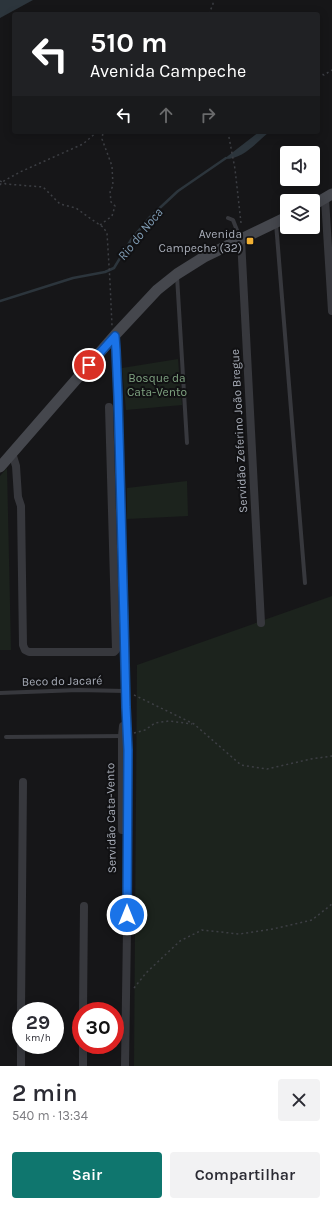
<!DOCTYPE html>
<html lang="pt">
<head>
<meta charset="utf-8">
<style>
	body { margin:0; font-family:Karla,sans-serif; background:#f2f2f3; color:#2b2b33; height:100vh; display:flex; flex-direction:column; font-size:15px; white-space:nowrap }
	* { box-sizing:border-box; margin:0 }
	p { font-size:13px; color:#7c7c81 }
	.icon { flex:none; width:22px; height:22px; fill:none; stroke:currentColor; stroke-width:2; stroke-linecap:round; stroke-linejoin:round }
	.map { position:relative; height:1066px; overflow:hidden }
	.panel { display:flex; flex-direction:column; background:#fff; flex:1 }
	.panel>* { flex:none }
	.top-card { position:absolute; left:12px; top:12px; width:308px; height:122px; border-radius:4px; box-shadow:0 2px 10px #0003; background:#202124; color:#fff; overflow:hidden }
	.tools { position:absolute; left:280px; top:146px; display:grid; gap:8px }
	.tools a { display:grid; place-items:center; width:40px; height:40px; border-radius:4px; background:#fff; box-shadow:0 2px 10px #0003; font-size:20px }
	.speed { position:absolute; left:12px; top:1002px; display:flex; gap:8px; font-size:20px; font-weight:700; text-align:center }
	.speed>* { display:grid; place-content:center; width:52px; height:52px; border-radius:50%; background:#fff; box-shadow:0 2px 10px #0003; line-height:1 }
	.speed small { font-size:10px; font-weight:400 }
	.speed .limit { border:6px solid #d22; background:#fff; color:#111 }
	.pin { position:absolute; display:grid; place-items:center; width:34px; height:34px; color:#fff; margin:-17px; border:2px solid #fff; border-radius:50%; box-shadow:0 1px 4px #0007 }
	.me { position:absolute; width:44px; margin:-22px; rotate:0deg; stroke-linejoin:round; filter:drop-shadow(0 0 3px #0008) }
	.turn { display:flex; align-items:center; gap:14px; height:84px; padding:0 12px; font-size:18px }
	.turn .icon { width:52px; height:52px; stroke-width:2.5 }
	.turn b { display:block; font-size:28px; line-height:34px }
	.lanes { display:flex; align-items:center; height:38px; padding:0 12px; background:#0003; justify-content:center; gap:20px; direction:ltr }
	.lanes .off { opacity:.35 }
	.round { display:grid; place-items:center; flex:none; width:42px; height:42px; border-radius:4px; background:#f2f2f3 }
	.headline { display:flex; align-items:center; justify-content:space-between; height:68px; padding:0 12px }
	h1 { font-size:24px; font-weight:600; line-height:30px }
	.primary-button { display:flex; gap:8px; margin-top:auto; padding:8px 12px }
	.primary-button a { flex:1; height:46px; border-radius:4px; background:#0f766e; color:#fff; font-size:16px; font-weight:600; line-height:46px; text-align:center }
	.primary-button a+a { background:#f2f2f3; color:#2b2b33 }
	.map>svg:first-child { display:block }
	.green { fill:#1c231d }
	.water { fill:#2c353c }
	.lines { fill:none; stroke-linecap:round; stroke-linejoin:round }
	.stream { stroke:#2c353c; stroke-width:2.5 }
	.path { stroke:#3d3f44; stroke-width:1.5; stroke-dasharray:2 3; stroke-linecap:butt }
	.service { stroke:#37383d; stroke-width:4 }
	.minor { stroke:#37383d; stroke-width:8 }
	.secondary { stroke:#45474d; stroke-width:11 }
	.route-casing { stroke:#114b97; stroke-width:10 }
	.route { stroke:#1a73e8; stroke-width:7 }
	.poi-dot { fill:#f2b134; stroke:#111113; stroke-width:1.5 }
	.labels { text-anchor:middle; dominant-baseline:central; stroke-width:4; stroke-linejoin:round; paint-order:stroke }
	.poi-label { font-size:12px; fill:#a8adb8; stroke:#111113; text-anchor:end }
	.park-label { font-size:12px; fill:#7fa381; stroke:#111113 }
	.street-label { font-size:12px; fill:#a8adb8; stroke:#111113 }
	.water-label { font-size:13px; font-style:italic; fill:#7f9bb3; stroke:#111113 }
</style>
</head>
<body>
<div class="map">
<svg width="332" height="1066" viewBox="0 0 332 1066">
	<rect width="100%" height="100%" fill="#161618"/>
	<path class="green" d="M178 359 182 405 126 410 122 368Z
		M7 468 11 650H0V476Z
		M187 481 188 516 127 519V488Z
		M332 596V1066H134L137 665Z"/>
	<path class="water" d="M0 0H33L0 18Z
		M259 132H269C256 143 242 160 224 159Z"/>
	<g class="lines">
		<path class="stream" d="M0 301 73 278 105 272 114 268 131 240 149 218 178 191 226 158"/>
		<path class="path" d="M209 14 213 4V0
			M318 72 324 75 332 70
			M228 132 235 169 241 223
			M0 181 6 184 43 187 60 204 76 208 91 219 103 227 107 233 110 282 112 326
			M0 185 2 182 20 172 83 144 97 132
			M100 225 112 216 115 206 111 202 110 191 113 186 112 166 102 139 103 132
			M134 695 194 724 241 765 267 769 311 759 332 756
			M134 733 145 730 155 723 169 721 192 724
			M134 988 146 973 180 941 202 930 239 934 273 929 312 920 332 904"/>
		<path class="service" d="M228 218 233 220 240 238
			M276 223 305 583
			M177 276 187 443
			M0 693 78 690 125 691
			M6 737 124 736"/>
		<path class="minor" d="M325 199 332 311
			M241 239 261 623
			M115 335 116 350 125 634 126 707 128 750 127 929 125 1066
			M12 453 16 466 18 497 21 506 23 645 25 650 29 652H114L116 650 109 407
			M122 830V736L123 726
			M21 1011 23 782
			M83 1011 84 906
			M21 1066V1021
			M83 1066V1045"/>
		<path class="secondary" d="M313 205 332 194
			M0 467 115 335 157 290 177 274 204 257 287 217"/>
	</g>
	<g class="lines">
		<defs>
			<path id="route" d="M89 365 115 336 116 350 118 397 124 622 126 707 128 750 127 915"/>
		</defs>
		<use href="#route" class="route-casing"/>
		<use href="#route" class="route"/>
	</g>
	<rect class="poi-dot" x="246" y="237" width="8" height="8" rx="2"/>
	<g class="labels">
		<g class="poi-label">
			<text x="242" y="234">Avenida<tspan x="242" dy="14">Campeche (32)</tspan></text>
		</g>
		<g class="park-label">
			<text x="157" y="378">Bosque da<tspan x="157" dy="14">Cata-Vento</tspan></text>
		</g>
		<g class="street-label">
			<text transform="translate(239 431) rotate(-93)">Servidão Zeferino João Bregue</text>
			<text transform="translate(62 681) rotate(-1)">Beco do Jacaré</text>
			<text transform="translate(111 818) rotate(-91)">Servidão Cata-Vento</text>
		</g>
		<g class="water-label">
			<text transform="translate(140 234) rotate(-51)">Rio do Noca</text>
		</g>
	</g>
</svg>
<div class="tools">
<a><svg class="icon" aria-label="sound" viewBox="0 0 24 24"><path d="M4 9h4l5-4v14l-5-4H4zM17 9q2 3 0 6"/></svg></a>
<a><svg class="icon" aria-label="layers" viewBox="0 0 24 24"><path d="M12 4l9 5-9 5-9-5zM3 14l9 5 9-5"/></svg></a>
</div>
<div class="speed"><div>29<small>km/h</small></div><div class="limit">30</div></div>
<div class="pin" style="left:89px;top:365px;background:#d93025"><svg class="icon" aria-label="arrive" viewBox="0 0 24 24"><path d="M6 21V4h12l-3 4 3 4H6"/></svg></div>
<svg class="me" style="left:127px;top:915px" viewBox="-20 -20 40 40"><circle r="17" fill="#1a73e8" stroke="#fff" stroke-width="3"/><path d="M0-11L8 9 0 5-8 9z" fill="#fff"/></svg>
<div class="top-card">
<div class="turn"><svg class="icon" aria-label="left" viewBox="0 0 24 24"><path d="M17 20v-9H6M10 6l-5 5 5 5"/></svg><div><b>510 m</b>Avenida Campeche</div></div>
<div class="lanes"><svg class="icon" aria-label="left" viewBox="0 0 24 24"><path d="M17 20v-9H6M10 6l-5 5 5 5"/></svg><svg class="icon off" aria-label="ahead" viewBox="0 0 24 24"><path d="M12 20V5M6 11l6-6 6 6"/></svg><svg class="icon off" aria-label="right" viewBox="0 0 24 24"><path d="M7 20v-9h11M14 6l5 5-5 5"/></svg></div>
</div>
</div>
<section class="panel">
<div class="headline"><div><h1>2 min</h1><p>540 m · 13:34</p></div><a class="round"><svg class="icon" aria-label="close" viewBox="0 0 24 24"><path d="M6 6l12 12M18 6L6 18"/></svg></a></div>
<div class="primary-button"><a>Sair</a><a>Compartilhar</a></div>
</section>
</body>
</html>
